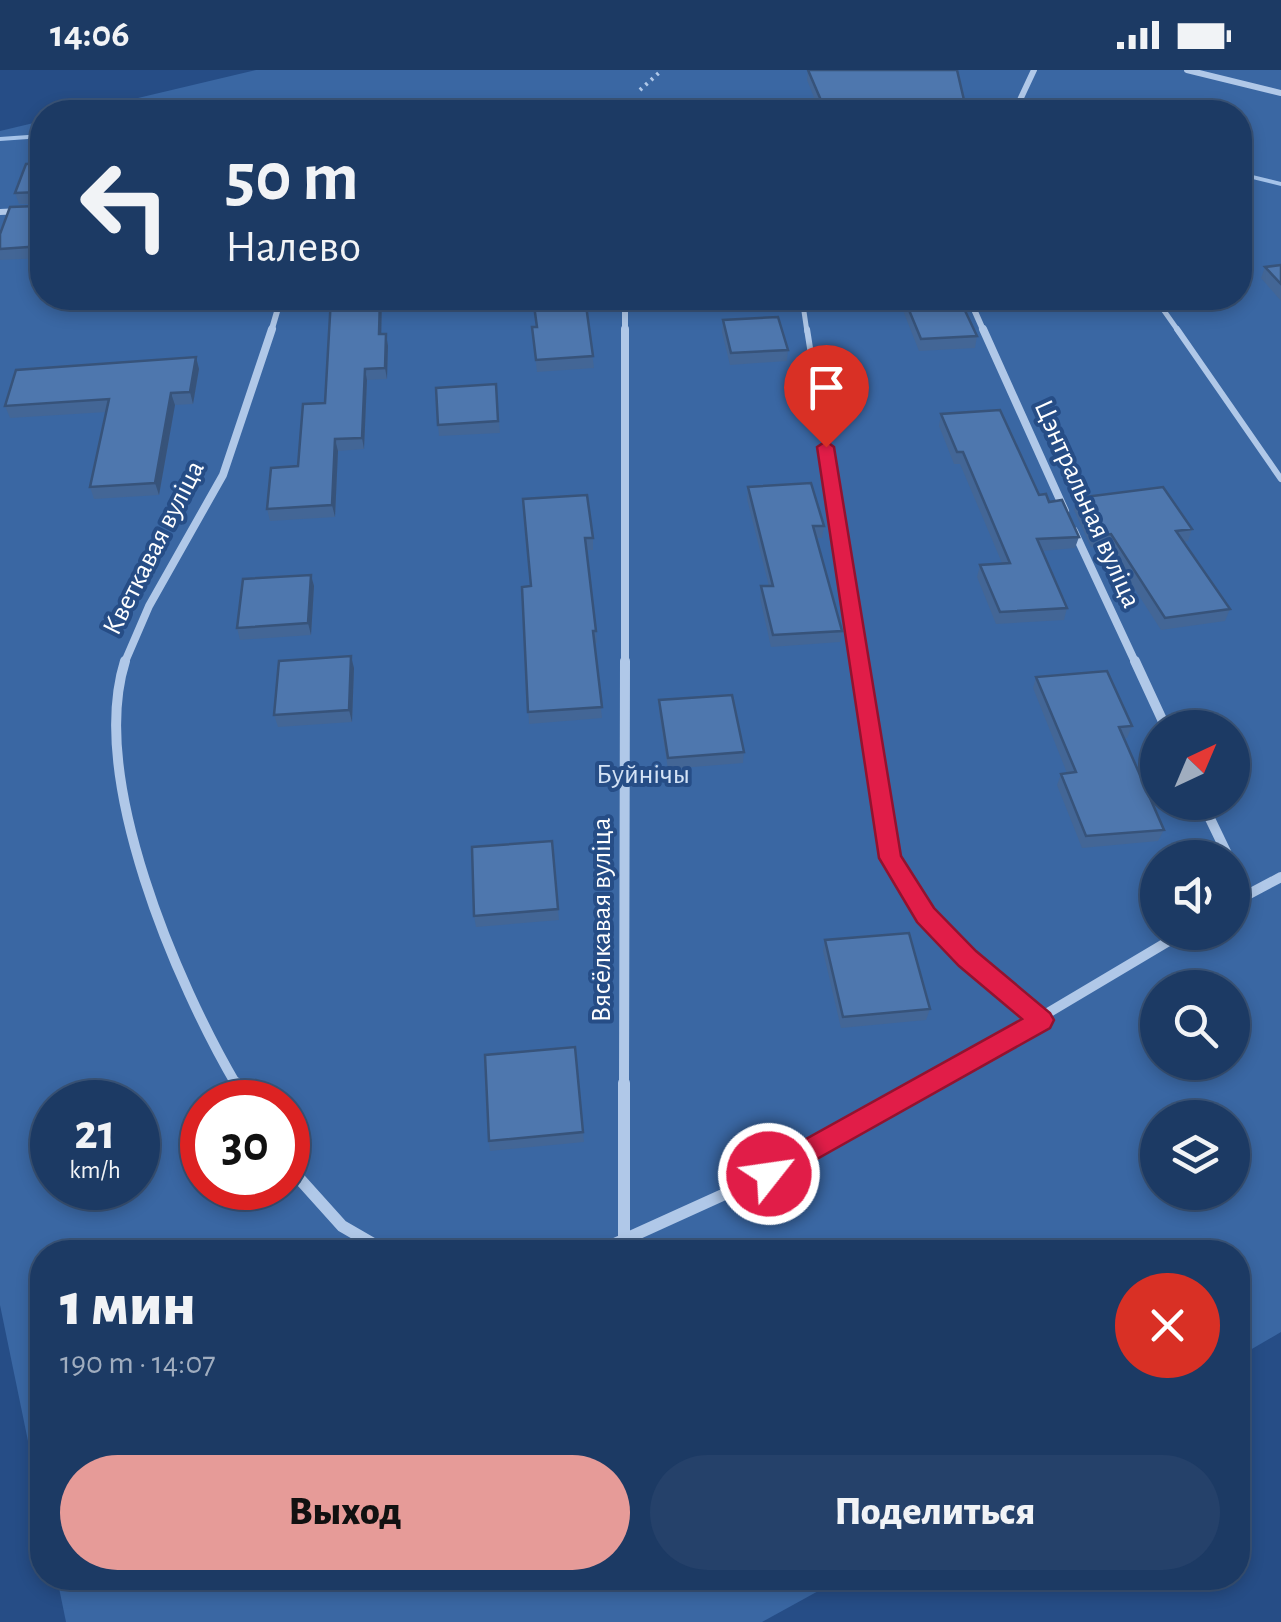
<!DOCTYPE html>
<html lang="ru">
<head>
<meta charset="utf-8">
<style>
	body { margin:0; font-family:"Alegreya Sans",sans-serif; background:#25416a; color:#f1f3f6; height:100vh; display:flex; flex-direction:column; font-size:38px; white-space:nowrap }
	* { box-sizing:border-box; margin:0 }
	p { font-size:32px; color:#a0adbf }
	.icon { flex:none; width:55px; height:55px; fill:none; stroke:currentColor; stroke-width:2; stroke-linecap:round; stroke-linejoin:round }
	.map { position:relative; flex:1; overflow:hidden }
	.sheet { position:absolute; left:30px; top:1170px; width:1220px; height:350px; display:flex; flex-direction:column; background:#1c3a64; border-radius:40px; box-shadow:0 5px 15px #0003,0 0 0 2px #3a5478 }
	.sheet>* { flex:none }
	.banner { position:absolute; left:30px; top:30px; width:1222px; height:210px; border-radius:40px; box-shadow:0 5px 15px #0003,0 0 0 2px #3a5478; background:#1c3a64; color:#f1f3f6; overflow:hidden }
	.needle { width:65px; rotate:44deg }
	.tools { position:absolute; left:1140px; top:640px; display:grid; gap:20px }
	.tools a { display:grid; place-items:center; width:110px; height:110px; border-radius:50%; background:#1c3a64; box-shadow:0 5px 15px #0003,0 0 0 2px #3a5478; font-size:50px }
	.speed { position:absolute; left:30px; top:1010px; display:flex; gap:20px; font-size:50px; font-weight:700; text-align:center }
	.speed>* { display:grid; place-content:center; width:130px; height:130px; border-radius:50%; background:#1c3a64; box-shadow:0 5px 15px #0003,0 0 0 2px #3a5478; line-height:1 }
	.speed small { font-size:25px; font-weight:400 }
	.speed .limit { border:15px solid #d22; background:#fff; color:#111 }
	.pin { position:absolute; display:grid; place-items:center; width:85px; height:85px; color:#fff; margin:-102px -42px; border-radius:50% 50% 50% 0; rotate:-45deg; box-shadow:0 0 10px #0007 }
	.pin .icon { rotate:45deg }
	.me { position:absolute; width:110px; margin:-55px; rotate:60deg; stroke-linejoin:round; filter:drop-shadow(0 0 8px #0008) }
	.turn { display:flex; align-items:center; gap:35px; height:210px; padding:0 30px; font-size:45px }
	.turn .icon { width:130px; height:130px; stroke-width:2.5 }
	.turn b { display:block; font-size:70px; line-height:85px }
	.round { display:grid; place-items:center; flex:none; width:105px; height:105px; border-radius:52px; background:#25416a }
	.summary { display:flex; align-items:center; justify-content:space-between; height:170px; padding:0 30px }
	h1 { font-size:60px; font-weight:800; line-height:75px }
	.action { display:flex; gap:20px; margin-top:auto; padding:20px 30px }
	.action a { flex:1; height:115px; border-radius:60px; background:#e69b98; color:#111; font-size:40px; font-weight:800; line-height:115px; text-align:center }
	.action a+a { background:#25416a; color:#f1f3f6 }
	.status { display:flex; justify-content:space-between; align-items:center; height:70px; padding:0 50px; background:#1c3a64; direction:ltr }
	.status svg { height:28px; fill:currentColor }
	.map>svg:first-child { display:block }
	.green { fill:#3a67a3; fill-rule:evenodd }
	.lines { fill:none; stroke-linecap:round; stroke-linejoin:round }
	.stream { fill:#a5c3e9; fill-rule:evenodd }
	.path { stroke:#b0c8e8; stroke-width:4; stroke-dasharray:2.5 5; stroke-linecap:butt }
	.service-far2 { stroke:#b0c8e8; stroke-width:5 }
	.service-far1 { stroke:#b0c8e8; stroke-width:6 }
	.service { stroke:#b0c8e8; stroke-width:8 }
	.minor-far3 { stroke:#b0c8e8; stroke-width:6 }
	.minor-far2 { stroke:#b0c8e8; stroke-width:8 }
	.minor-far1 { stroke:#b0c8e8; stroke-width:10 }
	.minor { stroke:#b0c8e8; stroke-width:12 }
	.wall { fill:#436696 }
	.shaded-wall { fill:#37537a }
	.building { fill:#4e77ae; stroke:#37537a; stroke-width:2.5 }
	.route { fill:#e11d48; stroke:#92132f; stroke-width:2.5 }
	.labels { text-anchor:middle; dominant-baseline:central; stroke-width:8; stroke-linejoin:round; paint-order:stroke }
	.street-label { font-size:28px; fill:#fff; stroke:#264d86 }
	.park-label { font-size:28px; fill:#d4e3f6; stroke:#264d86 }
</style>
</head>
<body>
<div class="status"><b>14:06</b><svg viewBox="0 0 49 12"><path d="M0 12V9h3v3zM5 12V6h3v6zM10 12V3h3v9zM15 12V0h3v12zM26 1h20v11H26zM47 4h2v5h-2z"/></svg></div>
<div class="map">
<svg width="1281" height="1552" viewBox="0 0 1281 1552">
	<rect width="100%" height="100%" fill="#264d86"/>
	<path class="green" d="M256 0H1281V1262L1238 1287V1182H42V1439L0 1235V61L42 51V228H1240V42H79ZM1158 658H1232V732H1158ZM1158 788H1232V862H1158ZM1158 918H1232V992H1158ZM52 1032H138V1118H52ZM202 1032H288V1118H202ZM1158 1048H1232V1122H1158Z
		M57 1508H842L762 1552H66Z"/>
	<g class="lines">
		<path class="stream" d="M594 40H613L617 42H594Z
			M634 40H669L673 42H634Z
			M42 64V68L0 71V67Z
			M1240 102 1281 112V116L1240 106Z"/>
		<path class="path" d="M640 20 662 0
			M337 42 338 38 603 33"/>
		<path class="service-far2" d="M802 228 807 262
			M1155 228 1179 262"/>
		<path class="service-far1" d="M807 259 860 594
			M1177 259 1281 409"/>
		<path class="service" d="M859 591 890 787 926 845 968 889 1041 950"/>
		<path class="minor-far3" d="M1187 0 1281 23
			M625 33V42
			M1026 42 1019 32 1034 0
			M0 142 42 140
			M969 228 984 262
			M271 262 281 228
			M625 262V228"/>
		<path class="minor-far2" d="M983 259 1065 441
			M1074 461 1136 594
			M124 594 149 536 223 405 272 259
			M625 594V259"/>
		<path class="minor-far1" d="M125 591C88 708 177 914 237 1016
			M1135 591 1166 658
			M1202 732 1229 788
			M1232 795 1246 824
			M1232 833 1281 807
			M624 1016 625 591
			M925 1016 1184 862"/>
		<path class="minor" d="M236 1013 247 1032
			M288 1096 342 1156 387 1182
			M624 1172V1013
			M597 1182 769 1104 929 1013"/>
	</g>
	<path class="wall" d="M808 0 964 30V35L968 42H820L807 10Z
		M42 93V188L0 190V164L41 134H19L15 123Z
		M1281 195V231L1261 208 1265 197Z
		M331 228H382L381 264H386L388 276 387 309 367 310 364 379 338 381 335 447 270 451 267 439 298 396 325 333Z
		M533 228H619L618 235 586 236 594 298 537 302 532 257H536Z
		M631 228H698V231L632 234Z
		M898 228H959L977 266 975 278 919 281Z
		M723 250 788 280 787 291 730 295 722 262Z
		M196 287 199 299 193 334 175 335 159 425 94 429 90 417 107 342 10 348 5 336Z
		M496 314 500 363 439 366 438 355Z
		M941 344 1049 432 1079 467 1075 478 1042 481 1067 538 1064 550 996 554 977 507 980 495 1002 493 960 394H954L939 356Z
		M748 417 824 456 822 468H816L842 561 840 572 771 577 760 528 761 516H769L747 429Z
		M1077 428 1192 459 1188 471 1184 472 1230 539 1225 551 1161 560 1107 476 1091 477 1074 440Z
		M523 429 593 468V480H586L596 561 597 573H594L602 648 529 654 522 517 531 516Z
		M311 505 314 516 311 565 240 570 237 558Z
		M354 598 352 652 278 657 274 645Z
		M1036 607 1132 656 1127 668H1124L1164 760 1158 771 1082 778 1057 715 1061 704 1067 703 1033 618Z
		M659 630 744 682 743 693 668 699 659 642Z
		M552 771 559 850 476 857 474 846Z
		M825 870 930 939 926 950 841 958 823 881Z
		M575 977 584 1072 490 1081 489 1071Z"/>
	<path class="shaded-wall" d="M380 228H382L381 276 379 264Z
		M386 264 388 276 387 309 385 298Z
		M196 287 199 299 193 334 190 322Z
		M365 299 367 310 364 379 362 368Z
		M171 323 175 335 159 425 155 413Z
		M335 369 338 381 335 447 332 435Z
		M311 505 314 516 311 565 308 553Z
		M351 586 354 598 352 652 349 640Z"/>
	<path class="building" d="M808 0H957L964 30H961L968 42H826Z
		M42 93V127L40 122 15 123 26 94Z
		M42 133V176L0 179V164L10 137 38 136Z
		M1281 195V214L1265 197Z
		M331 228H380L379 264H386L385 298 365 299 362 368 335 369 332 435 267 439 271 398 298 396 303 334 325 333Z
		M533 228H585L593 286 536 290 532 257H537Z
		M904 228H959L977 266 921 269Z
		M778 247 788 280 731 283 723 250Z
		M196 287 190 322 171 323 155 413 90 417 109 329 5 336 16 300Z
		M496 314 498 351 438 355 436 318Z
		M1000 340 1039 425 1046 424 1049 432 1062 430 1079 467 1037 469 1067 538 1000 542 980 495 1010 493 963 382H957L941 344Z
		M811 413 824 456H813L842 561 773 565 761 516H773L748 417Z
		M1163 417 1192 459 1176 461 1230 539 1165 548 1111 464 1095 466 1077 428Z
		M587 425 593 468H585L596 561H593L602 637 528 642 522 517 531 516 523 429Z
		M311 505 308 553 237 558 243 509Z
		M351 586 349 640 274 645 279 591Z
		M1107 601 1132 656 1119 657 1164 760 1086 766 1061 704 1076 702 1036 607Z
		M732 625 744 682 668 688 659 630Z
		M552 771 558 839 474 846 472 777Z
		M909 863 930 939 843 947 825 870Z
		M575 977 583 1062 489 1071 485 985Z"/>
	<path class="route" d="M826 371 834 377 901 786 934 838 976 881 1050 943 1054 950 1050 958 769 1116 759 1113 755 1104 759 1095 1022 949 959 896 917 852 879 788 817 377Z"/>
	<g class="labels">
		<g class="street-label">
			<text transform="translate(1087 434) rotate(66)">Цэнтральная вуліца</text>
			<text transform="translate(154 478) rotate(-63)">Кветкавая вуліца</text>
			<text transform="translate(602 850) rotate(-90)">Вясёлкавая вуліца</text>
		</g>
		<g class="park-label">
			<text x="643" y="705">Буйнічы</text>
		</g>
	</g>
</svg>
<div class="tools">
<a><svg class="needle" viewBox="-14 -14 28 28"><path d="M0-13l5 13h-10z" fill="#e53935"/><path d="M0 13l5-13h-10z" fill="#a0adbf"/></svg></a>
<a><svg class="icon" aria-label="sound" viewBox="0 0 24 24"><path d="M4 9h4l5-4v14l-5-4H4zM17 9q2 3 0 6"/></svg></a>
<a><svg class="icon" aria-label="search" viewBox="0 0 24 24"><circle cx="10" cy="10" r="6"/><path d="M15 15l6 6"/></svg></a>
<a><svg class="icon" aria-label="layers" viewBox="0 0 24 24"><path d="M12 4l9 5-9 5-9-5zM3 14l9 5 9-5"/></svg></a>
</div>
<div class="speed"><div>21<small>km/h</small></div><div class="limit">30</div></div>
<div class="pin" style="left:826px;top:377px;background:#d93025"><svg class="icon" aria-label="arrive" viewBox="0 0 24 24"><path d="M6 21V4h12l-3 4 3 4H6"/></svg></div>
<svg class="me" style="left:769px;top:1104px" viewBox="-20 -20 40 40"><circle r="17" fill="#e11d48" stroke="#fff" stroke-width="3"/><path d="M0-11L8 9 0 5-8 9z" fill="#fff"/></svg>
<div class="banner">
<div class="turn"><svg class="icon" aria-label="left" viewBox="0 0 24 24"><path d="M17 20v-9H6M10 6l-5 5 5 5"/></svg><div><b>50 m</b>Налево</div></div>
</div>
<section class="sheet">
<div class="summary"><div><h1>1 мин</h1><p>190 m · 14:07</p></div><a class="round" style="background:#d93025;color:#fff"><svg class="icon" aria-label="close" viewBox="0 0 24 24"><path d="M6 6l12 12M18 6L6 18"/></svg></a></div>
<div class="action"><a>Выход</a><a>Поделиться</a></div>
</section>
</div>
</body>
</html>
